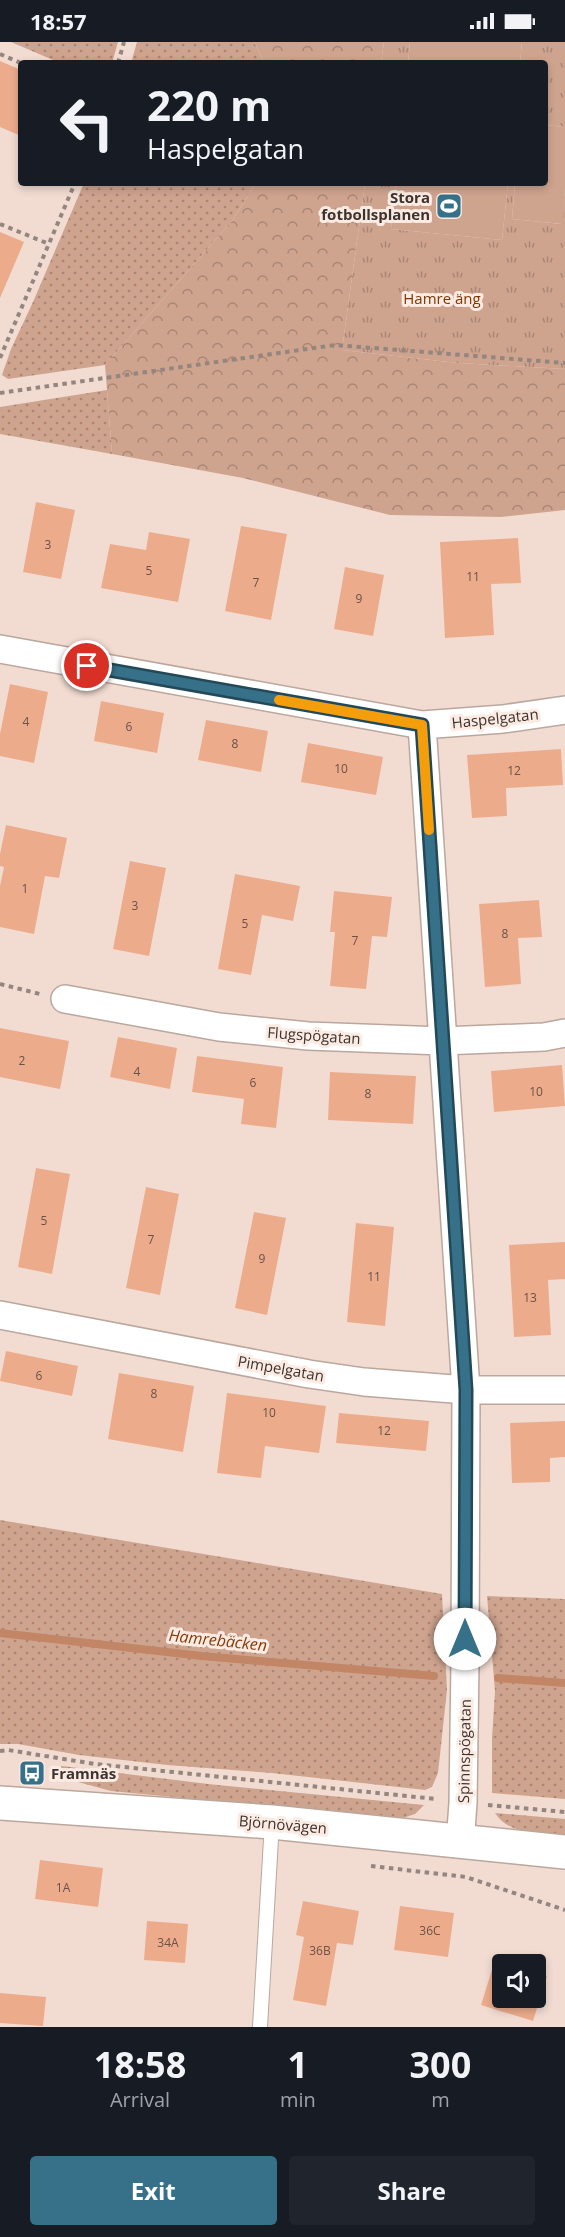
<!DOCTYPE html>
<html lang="en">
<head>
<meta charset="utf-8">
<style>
	body { margin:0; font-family:"Open Sans",sans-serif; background:#20242c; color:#f1f3f6; height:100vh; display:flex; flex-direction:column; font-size:22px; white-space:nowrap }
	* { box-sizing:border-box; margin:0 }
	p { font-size:20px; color:#9ea1a6 }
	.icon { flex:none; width:33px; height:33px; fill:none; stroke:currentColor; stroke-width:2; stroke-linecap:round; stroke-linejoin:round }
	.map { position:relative; height:1985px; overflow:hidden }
	.drawer { display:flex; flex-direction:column; background:#171b24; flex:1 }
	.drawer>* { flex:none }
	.hud { position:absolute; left:18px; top:18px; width:530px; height:126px; border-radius:6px; box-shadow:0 3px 9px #0003; background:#171b24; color:#f1f3f6; overflow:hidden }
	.fabs { position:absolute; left:492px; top:1912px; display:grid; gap:12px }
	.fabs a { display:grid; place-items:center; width:54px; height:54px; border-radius:6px; background:#171b24; box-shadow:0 3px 9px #0003; font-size:30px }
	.pin { position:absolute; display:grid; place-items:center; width:51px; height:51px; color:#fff; margin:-26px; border:3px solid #fff; border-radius:50%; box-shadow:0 2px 6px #0007 }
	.me { position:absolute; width:66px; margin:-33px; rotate:0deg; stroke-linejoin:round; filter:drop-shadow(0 0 4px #0008) }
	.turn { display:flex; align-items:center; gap:21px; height:126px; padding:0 30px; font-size:27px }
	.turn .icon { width:78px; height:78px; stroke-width:2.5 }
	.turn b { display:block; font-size:42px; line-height:51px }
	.eta { display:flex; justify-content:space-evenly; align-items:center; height:102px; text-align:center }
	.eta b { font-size:36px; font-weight:700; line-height:42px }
	.cta { display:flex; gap:12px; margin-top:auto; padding:12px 30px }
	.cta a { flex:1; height:69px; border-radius:6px; background:#367189; color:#fff; font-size:24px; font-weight:700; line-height:69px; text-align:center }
	.cta a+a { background:#20242c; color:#f1f3f6 }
	.status { display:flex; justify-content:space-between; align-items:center; height:42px; padding:0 30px; background:#171b24; direction:ltr }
	.status svg { height:16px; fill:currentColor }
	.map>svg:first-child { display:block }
	.grass { fill:url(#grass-dots) }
	.forest { fill:url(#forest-crowns) }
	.park { fill:url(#park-tufts) }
	.pitch { fill:#cfa48f }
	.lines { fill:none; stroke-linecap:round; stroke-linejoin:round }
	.stream { stroke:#c28566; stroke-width:8 }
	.building { fill:#ecac8c }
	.lane-casing { stroke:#bba79d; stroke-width:16 }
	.street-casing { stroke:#bba79d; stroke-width:30 }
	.secondary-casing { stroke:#bba79d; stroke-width:36 }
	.path { stroke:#94857e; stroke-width:4; stroke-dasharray:4.5 4.5; stroke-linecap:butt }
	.lane { stroke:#fff; stroke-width:14 }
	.street { stroke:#fff; stroke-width:27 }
	.secondary { stroke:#fff; stroke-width:33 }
	.route-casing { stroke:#234959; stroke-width:15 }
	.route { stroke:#367189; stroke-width:10 }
	.slow { stroke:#f59e0b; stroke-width:10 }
	.labels { text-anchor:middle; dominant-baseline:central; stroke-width:6; stroke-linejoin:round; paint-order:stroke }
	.number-label { font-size:12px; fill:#695247 }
	.poi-label { font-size:15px; font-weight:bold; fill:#3d3430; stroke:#fcebe2; text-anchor:end }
	.park-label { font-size:15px; fill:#813602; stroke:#fcebe2 }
	.street-label { font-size:15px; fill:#3d3430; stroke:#fcebe2 }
	.water-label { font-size:16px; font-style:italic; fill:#853a07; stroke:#fcebe2 }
</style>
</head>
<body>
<div class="status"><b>18:57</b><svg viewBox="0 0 49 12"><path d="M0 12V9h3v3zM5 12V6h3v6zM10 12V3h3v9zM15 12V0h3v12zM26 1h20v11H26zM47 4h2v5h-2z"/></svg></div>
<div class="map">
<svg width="565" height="1985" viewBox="0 0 565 1985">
	<defs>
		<pattern id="grass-dots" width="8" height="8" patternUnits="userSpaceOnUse" patternTransform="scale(1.5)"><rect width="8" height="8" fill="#cfa48f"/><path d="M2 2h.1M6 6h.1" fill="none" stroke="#a98675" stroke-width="1.8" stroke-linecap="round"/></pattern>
		<pattern id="forest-crowns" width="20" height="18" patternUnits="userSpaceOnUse" patternTransform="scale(1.5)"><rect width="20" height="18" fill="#cfa48f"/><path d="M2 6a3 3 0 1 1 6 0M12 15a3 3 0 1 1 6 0" fill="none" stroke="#a98675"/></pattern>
		<pattern id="park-tufts" width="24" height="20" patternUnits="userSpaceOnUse" patternTransform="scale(1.5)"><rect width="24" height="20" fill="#cfa48f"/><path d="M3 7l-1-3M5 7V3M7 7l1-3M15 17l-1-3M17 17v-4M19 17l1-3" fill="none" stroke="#a98675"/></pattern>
	</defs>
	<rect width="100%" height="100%" fill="#f2dcd2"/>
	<path class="grass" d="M11 0H118L112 21H60Z
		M137 0H254L265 21H131Z
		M84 141H256L232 179 105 323 8 337 2 333 11 307 33 260Z
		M107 348 112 412 0 392V365Z
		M0 1478 442 1552 447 1648 438 1731 432 1745 425 1748 272 1731 167 1723 79 1713 18 1702H0Z
		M487 1554 565 1557V1757L492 1751V1696L495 1649Z
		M62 1724 208 1742 424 1763 415 1772 400 1777 111 1749 56 1734 57 1726Z
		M495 1771 565 1777V1793C540 1790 510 1794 495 1771Z"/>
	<path class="forest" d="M254 0H384L381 21H265Z
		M256 141H365L342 308 458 321 565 327V468L501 475 390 473 243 436 112 412 105 323 232 179Z"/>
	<path class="park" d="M384 0H410L408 21H381Z
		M522 0H565V85L545 83 544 21H520Z
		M365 141H396L391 187 502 198 508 141H515L512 177 561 182 565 146V327L458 321 342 308Z"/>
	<path class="pitch" d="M410 0H522L520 21H408Z
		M545 83 565 85V146L562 182 512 177 515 141H544Z
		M396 141H508L502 198 391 187Z"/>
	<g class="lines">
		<path class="stream" d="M0 1591 202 1614 434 1634
			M498 1636 565 1641"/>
	</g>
	<path class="building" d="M0 19 21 28V94L0 85Z
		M0 190 24 200 0 256Z
		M36 460 75 468 61 537 23 530Z
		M241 484 287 492 271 578 225 569Z
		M149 490 190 497 178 560 101 546 110 502 146 508Z
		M518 496 521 541 491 542 494 593 445 596 440 500Z
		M345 525 384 533 373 594 334 587Z
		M10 642 48 650 34 721 0 714V692Z
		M101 659 164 671 157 711 94 699Z
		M206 678 268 689 261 730 198 718Z
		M308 701 383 715 376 753 301 740Z
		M561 707 563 743 506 746 507 774 472 776 467 713Z
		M6 783 67 796 59 836 45 834 34 892 0 885V844L4 825 0 824V812Z
		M130 819 166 826 149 914 113 907Z
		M235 832 300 844 293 879 262 873 251 933 218 927Z
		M334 849 392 855 387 895 372 894 366 947 330 944 335 890H330Z
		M539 858 542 895 518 896 521 942 485 945 479 862Z
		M0 986 69 999 60 1047 0 1035Z
		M118 995 177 1006 170 1047 110 1035Z
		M197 1014 283 1025 276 1086 241 1082 244 1057 192 1050Z
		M562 1023 565 1064 494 1070 491 1029Z
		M330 1030 416 1034 413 1082 328 1078Z
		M36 1126 70 1132 52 1232 18 1225Z
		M146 1145 179 1152 160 1253 126 1246Z
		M254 1170 286 1176 267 1273 235 1266Z
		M356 1181 394 1185 385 1284 347 1280Z
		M565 1200V1237L548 1238 551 1293 514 1295 509 1203Z
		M6 1309 78 1324 72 1354 0 1339Z
		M119 1331 194 1344 183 1410 108 1397Z
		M227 1351 326 1364 319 1411 265 1404 261 1436 217 1431Z
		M339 1371 429 1379 426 1409 336 1401Z
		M565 1379V1415L550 1416V1440L512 1441 510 1381Z
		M40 1818 103 1826 98 1865 35 1857Z
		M303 1859 359 1869 353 1903 337 1901 326 1964 293 1958 304 1895 296 1893Z
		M400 1864 454 1871 448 1915 394 1908Z
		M147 1879 188 1882 185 1921 144 1918Z
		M495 1918 510 1923H502V1956H536V1931L547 1934 533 1979 481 1963Z
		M0 1951 46 1955 43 1984 0 1981Z"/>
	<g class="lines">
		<defs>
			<path id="lane" d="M260 1985 272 1780"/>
			<path id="street" d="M0 607 422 683 503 677 565 668
				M422 683 466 1348 465 1620 463 1761 460 1801
				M65 957 219 985 308 994 442 999 544 995 565 991
				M0 1273 309 1332 364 1340 466 1348H565"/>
			<path id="secondary" d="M0 1761 272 1780 565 1810"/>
		</defs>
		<use href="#lane" class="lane-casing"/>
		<use href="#street" class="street-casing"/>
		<use href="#secondary" class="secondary-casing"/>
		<path class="path" d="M0 12 21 21
			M118 21 124 0
			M0 182 49 202
			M0 316 75 141
			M0 351 335 303 565 321
			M0 942 40 952
			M0 1709 8 1708 95 1722 436 1757
			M488 1763 565 1770
			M371 1824 466 1835 565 1868"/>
		<use href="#lane" class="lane"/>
		<use href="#street" class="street"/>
		<use href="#secondary" class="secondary"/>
	</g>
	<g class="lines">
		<defs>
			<path id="route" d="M87 624 422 683 466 1348 465 1597"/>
		</defs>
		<use href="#route" class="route-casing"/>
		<use href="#route" class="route"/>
		<path class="slow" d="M279 658 422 683 429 788"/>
	</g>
	<defs>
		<symbol id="stadium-square" viewBox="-11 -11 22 22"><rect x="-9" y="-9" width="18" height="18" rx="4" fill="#367189" stroke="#fcebe2"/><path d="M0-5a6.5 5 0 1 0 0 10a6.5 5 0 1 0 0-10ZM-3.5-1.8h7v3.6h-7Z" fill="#fff"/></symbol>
		<symbol id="bus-square" viewBox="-11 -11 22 22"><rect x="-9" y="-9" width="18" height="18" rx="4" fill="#367189" stroke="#fcebe2"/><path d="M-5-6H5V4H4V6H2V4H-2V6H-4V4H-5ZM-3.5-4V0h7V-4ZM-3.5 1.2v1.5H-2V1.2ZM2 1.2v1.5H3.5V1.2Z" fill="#fff"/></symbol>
	</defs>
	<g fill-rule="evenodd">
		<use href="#stadium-square" x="434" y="149" width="30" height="30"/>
		<use href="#bus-square" x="17" y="1716" width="30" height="30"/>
	</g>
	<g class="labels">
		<g class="number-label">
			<text x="48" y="502">3</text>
			<text x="149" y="528">5</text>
			<text x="473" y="534">11</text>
			<text x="256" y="540">7</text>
			<text x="359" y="556">9</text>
			<text x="26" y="679">4</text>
			<text x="129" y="684">6</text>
			<text x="235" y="701">8</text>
			<text x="341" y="726">10</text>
			<text x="514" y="728">12</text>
			<text x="25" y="846">1</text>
			<text x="135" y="863">3</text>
			<text x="245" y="881">5</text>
			<text x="505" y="891">8</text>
			<text x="355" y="898">7</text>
			<text x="22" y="1018">2</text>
			<text x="137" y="1029">4</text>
			<text x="253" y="1040">6</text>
			<text x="536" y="1049">10</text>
			<text x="368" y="1051">8</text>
			<text x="44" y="1178">5</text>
			<text x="151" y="1197">7</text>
			<text x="262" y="1216">9</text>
			<text x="374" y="1234">11</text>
			<text x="530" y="1255">13</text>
			<text x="39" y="1333">6</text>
			<text x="154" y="1351">8</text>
			<text x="269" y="1370">10</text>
			<text x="384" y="1388">12</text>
			<text x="63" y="1845">1A</text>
			<text x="430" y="1888">36C</text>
			<text x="168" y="1900">34A</text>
			<text x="320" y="1908">36B</text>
		</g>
		<g class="poi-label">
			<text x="430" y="155">Stora<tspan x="430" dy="17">fotbollsplanen</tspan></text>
			<text x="51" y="1731" text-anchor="start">Framnäs</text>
		</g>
		<g class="park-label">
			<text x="442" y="256">Hamre äng</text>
		</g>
		<g class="street-label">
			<text transform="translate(495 676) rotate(-6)">Haspelgatan</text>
			<text transform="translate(314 993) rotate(4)">Flugspögatan</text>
			<text transform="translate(281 1326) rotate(10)">Pimpelgatan</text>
			<text transform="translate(464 1709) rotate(-89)">Spinnspögatan</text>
			<text transform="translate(283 1782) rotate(5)">Björnövägen</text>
		</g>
		<g class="water-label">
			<text transform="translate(218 1598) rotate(6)">Hamrebäcken</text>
		</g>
	</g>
</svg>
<div class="fabs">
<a><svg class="icon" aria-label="sound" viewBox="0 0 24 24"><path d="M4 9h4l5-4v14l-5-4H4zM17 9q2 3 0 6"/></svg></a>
</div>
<div class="pin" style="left:87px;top:624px;background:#d93025"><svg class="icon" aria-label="arrive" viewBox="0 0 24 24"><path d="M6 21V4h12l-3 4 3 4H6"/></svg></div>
<svg class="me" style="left:465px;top:1597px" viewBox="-20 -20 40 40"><circle r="19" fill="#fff"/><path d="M0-13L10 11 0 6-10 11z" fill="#367189"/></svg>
<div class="hud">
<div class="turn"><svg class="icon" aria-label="left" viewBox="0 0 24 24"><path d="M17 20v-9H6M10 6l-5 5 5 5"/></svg><div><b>220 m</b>Haspelgatan</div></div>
</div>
</div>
<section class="drawer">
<div class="eta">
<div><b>18:58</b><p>Arrival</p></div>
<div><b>1</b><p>min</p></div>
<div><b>300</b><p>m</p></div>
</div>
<div class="cta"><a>Exit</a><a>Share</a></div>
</section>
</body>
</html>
